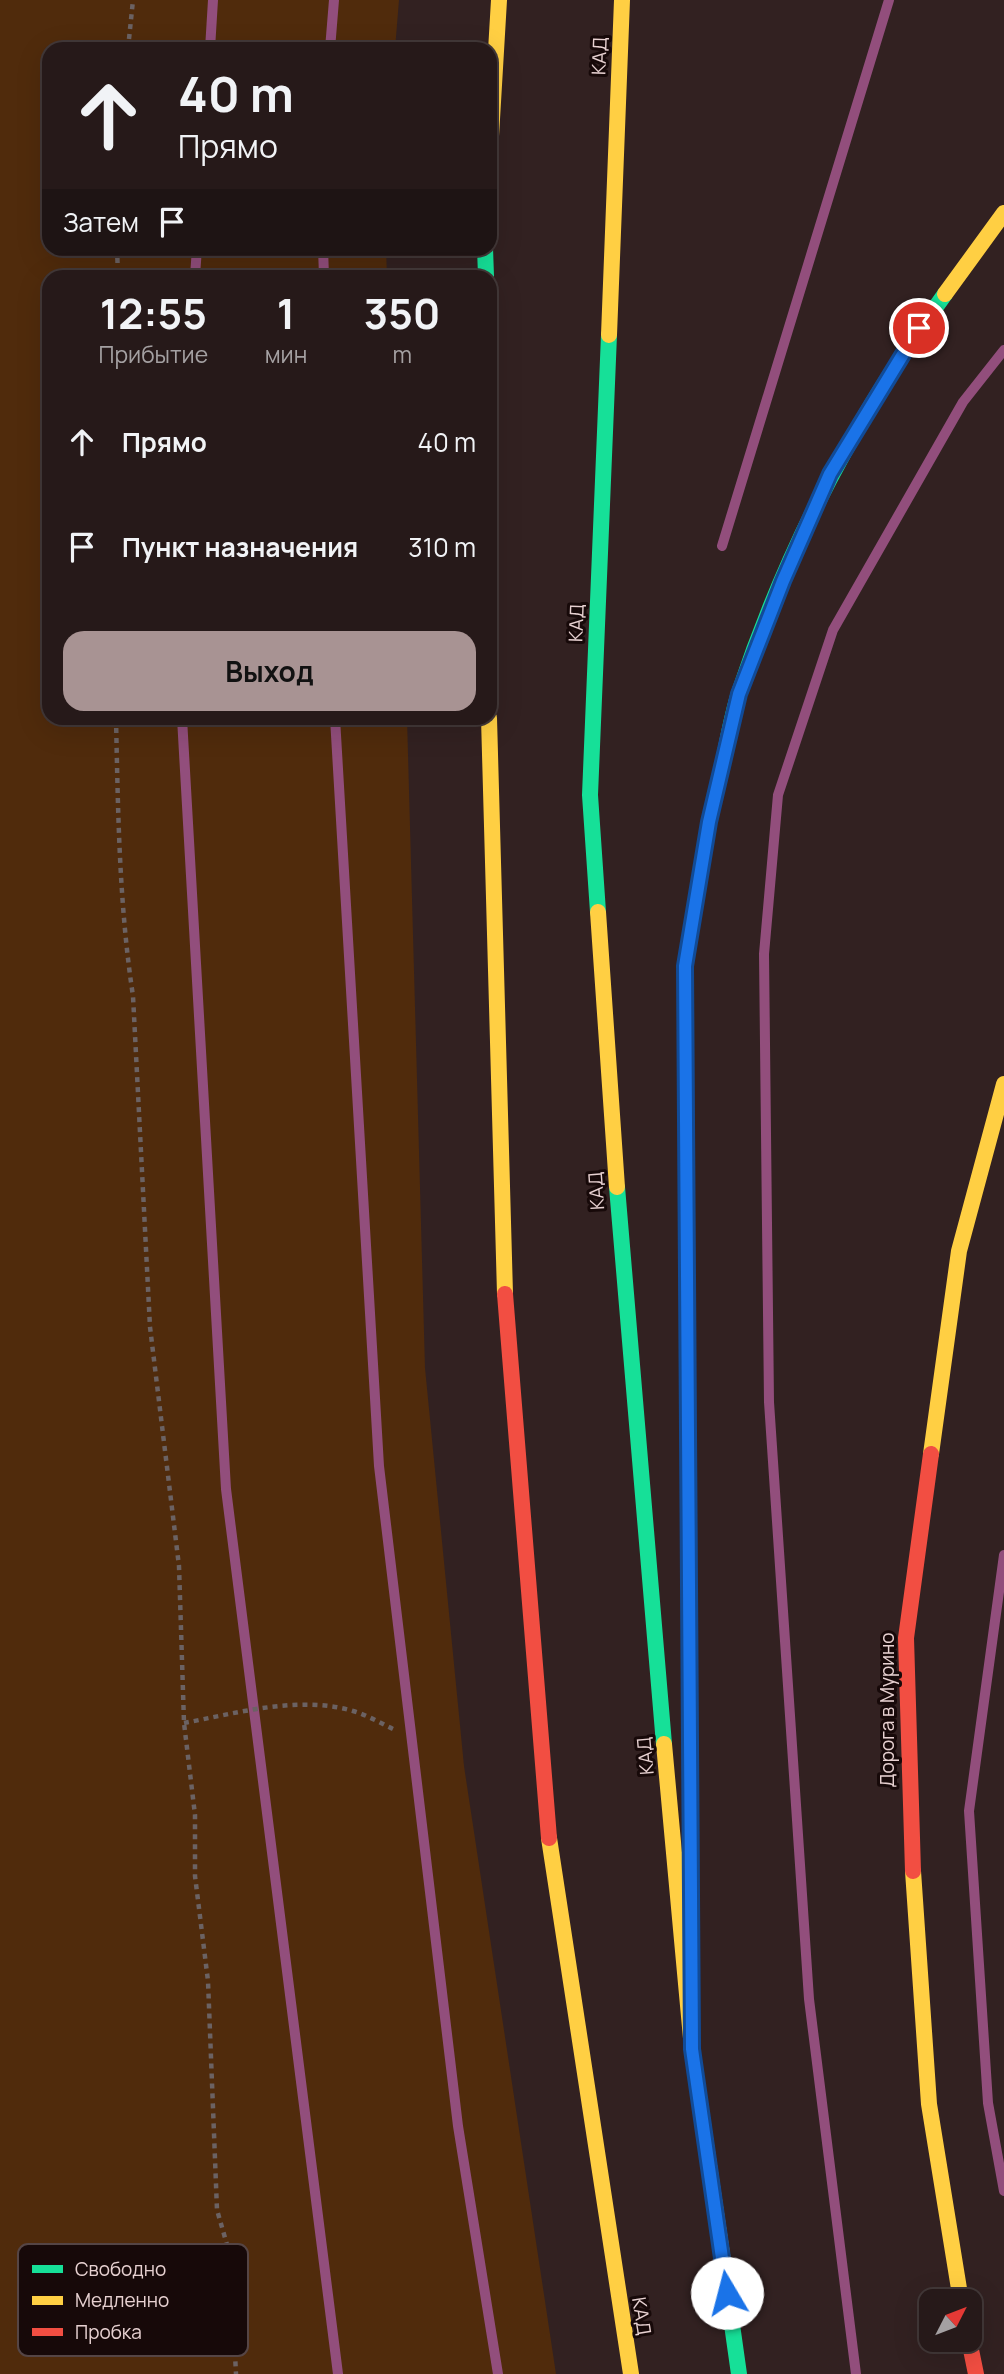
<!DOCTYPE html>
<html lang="ru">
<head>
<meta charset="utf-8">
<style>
	body { margin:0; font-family:Manrope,sans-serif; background:#322626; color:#f1f3f6; height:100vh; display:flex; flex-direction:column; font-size:26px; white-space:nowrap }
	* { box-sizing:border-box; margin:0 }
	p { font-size:23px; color:#a4a0a2 }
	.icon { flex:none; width:38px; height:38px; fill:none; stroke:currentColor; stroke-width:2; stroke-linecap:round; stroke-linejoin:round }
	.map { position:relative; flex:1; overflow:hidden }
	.side { position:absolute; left:42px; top:270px; width:455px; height:455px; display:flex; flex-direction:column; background:#261919; border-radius:21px; box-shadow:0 7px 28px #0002,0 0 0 2px #423838 }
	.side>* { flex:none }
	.banner { position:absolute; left:42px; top:42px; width:455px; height:214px; border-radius:21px; box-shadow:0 7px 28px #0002,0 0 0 2px #423838; background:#261919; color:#f1f3f6; overflow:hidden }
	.needle { width:46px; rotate:48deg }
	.buttons { position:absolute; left:919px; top:2289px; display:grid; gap:14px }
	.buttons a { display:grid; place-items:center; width:63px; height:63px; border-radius:14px; background:#261919; box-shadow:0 7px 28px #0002,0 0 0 2px #423838; font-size:35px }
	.pin { position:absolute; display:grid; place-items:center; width:60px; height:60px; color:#fff; margin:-30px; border:4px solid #fff; border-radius:50%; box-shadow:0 2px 7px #0007 }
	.me { position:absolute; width:77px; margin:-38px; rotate:352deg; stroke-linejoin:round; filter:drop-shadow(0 0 5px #0008) }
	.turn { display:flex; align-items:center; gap:24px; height:147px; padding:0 21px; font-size:32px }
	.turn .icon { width:91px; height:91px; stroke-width:2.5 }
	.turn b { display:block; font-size:49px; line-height:60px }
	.then { display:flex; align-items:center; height:66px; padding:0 21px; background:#0003; gap:14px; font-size:26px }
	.eta { display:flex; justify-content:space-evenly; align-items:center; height:119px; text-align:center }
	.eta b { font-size:42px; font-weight:700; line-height:49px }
	.button { display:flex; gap:14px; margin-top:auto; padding:14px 21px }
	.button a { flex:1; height:80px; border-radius:21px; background:#a89393; color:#111; font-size:28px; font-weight:700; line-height:80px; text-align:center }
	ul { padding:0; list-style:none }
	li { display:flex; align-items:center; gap:21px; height:105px; padding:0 21px }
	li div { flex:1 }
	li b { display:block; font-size:26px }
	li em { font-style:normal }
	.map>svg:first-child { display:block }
	.green { fill:#502b0c }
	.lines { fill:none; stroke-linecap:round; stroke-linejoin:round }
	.stream { stroke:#924e7c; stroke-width:10 }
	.path { stroke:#6b6263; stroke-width:4.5; stroke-dasharray:5 5; stroke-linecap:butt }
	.fast { stroke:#16e098; stroke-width:16 }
	.slow { stroke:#ffcf43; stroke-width:16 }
	.jam { stroke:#f24e42; stroke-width:16 }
	.route-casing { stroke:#114b97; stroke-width:18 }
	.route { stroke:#1a73e8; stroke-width:12 }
	.labels { text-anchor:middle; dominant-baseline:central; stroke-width:6; stroke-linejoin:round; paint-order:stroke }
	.street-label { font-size:19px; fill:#e7d1d1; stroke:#170909 }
	.key { fill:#170909; stroke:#554545; stroke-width:2 }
	.key-label { font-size:19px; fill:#e7d1d1 }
</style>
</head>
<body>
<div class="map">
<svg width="1004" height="2374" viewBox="0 0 1004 2374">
	<rect width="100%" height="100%" fill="#322121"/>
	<path class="green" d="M0 0H399L395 49H49V248L386 249 387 276H49V718H407L425 1368 464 1766 556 2374H0Z"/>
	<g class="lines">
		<path class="stream" d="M210 49 213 0
			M330 49 334 0
			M323 248 324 276
			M195 276 197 248
			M722 546 889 0
			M182 718 226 1489 338 2374
			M335 718 379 1466 458 2126 498 2374
			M1004 1555 969 1811 988 2103 1004 2191
			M856 2374 809 1999 769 1402 764 954 778 795 833 630 963 402 1004 350"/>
		<path class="path" d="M128 49 133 0
			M117 248 118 276
			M116 718C118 810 119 904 133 996L150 1327 179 1566 184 1723 195 1815V1876L208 1981 217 2210 230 2255 236 2374
			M184 1723C237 1713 300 1695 353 1711 367 1715 380 1723 393 1729"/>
		<path class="fast" d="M485 248 486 276
			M490 399V413
			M721 771C727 745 731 718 739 693 786 550 857 415 945 294
			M598 912 590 795 609 335
			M617 1187 664 1744
			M723 2261 739 2374"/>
		<path class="slow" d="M490 153 499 0
			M945 294 1004 213
			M609 335 622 0
			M489 718 505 1294
			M598 912 617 1187
			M687 1305 691 1878
			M931 1454 959 1251 1004 1084
			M664 1744 692 2049 723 2261
			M549 1838 631 2374
			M913 1871 929 2104 961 2301"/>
		<path class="jam" d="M505 1294 549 1838
			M687 1305 685 966 709 822 721 771
			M913 1871 906 1638 931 1454
			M969 2340 976 2374"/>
	</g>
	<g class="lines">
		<defs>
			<path id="route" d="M727 2293 692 2049 685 966 709 822 739 694 783 581 830 474 919 328"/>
		</defs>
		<use href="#route" class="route-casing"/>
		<use href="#route" class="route"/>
	</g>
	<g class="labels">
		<g class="street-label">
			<text transform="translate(599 56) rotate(-88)">КАД</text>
			<text transform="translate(576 623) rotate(-88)">КАД</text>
			<text transform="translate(596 1191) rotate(-94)">КАД</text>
			<text transform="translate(887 1710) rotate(-90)">Дорога в Мурино</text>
			<text transform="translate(645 1756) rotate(-95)">КАД</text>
			<text transform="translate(642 2316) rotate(81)">КАД</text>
		</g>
	</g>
	<rect x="18" y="2244" width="230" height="112" rx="10" class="key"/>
	<rect x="32" y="2265" width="31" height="8" fill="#16e098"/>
	<rect x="32" y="2296" width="31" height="9" fill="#ffcf43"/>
	<rect x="32" y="2328" width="31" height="8" fill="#f24e42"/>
	<g class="key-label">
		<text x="75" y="2276">Свободно</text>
		<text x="75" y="2307">Медленно</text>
		<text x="75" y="2339">Пробка</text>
	</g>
</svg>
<div class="buttons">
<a><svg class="needle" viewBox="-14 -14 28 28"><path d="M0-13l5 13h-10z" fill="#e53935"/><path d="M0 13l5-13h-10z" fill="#a4a0a2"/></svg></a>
</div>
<div class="pin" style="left:919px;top:328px;background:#d93025"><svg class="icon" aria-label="arrive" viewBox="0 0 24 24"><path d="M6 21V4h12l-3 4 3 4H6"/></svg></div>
<svg class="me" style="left:727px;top:2293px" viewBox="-20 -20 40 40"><circle r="19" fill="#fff"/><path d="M0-13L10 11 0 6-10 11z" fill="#1a73e8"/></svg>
<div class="banner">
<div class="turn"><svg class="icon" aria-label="ahead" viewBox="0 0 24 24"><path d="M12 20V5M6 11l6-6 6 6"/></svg><div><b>40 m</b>Прямо</div></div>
<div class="then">Затем<svg class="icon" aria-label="arrive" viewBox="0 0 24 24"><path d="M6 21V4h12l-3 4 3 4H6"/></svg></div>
</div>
<section class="side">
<div class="eta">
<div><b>12:55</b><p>Прибытие</p></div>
<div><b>1</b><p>мин</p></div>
<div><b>350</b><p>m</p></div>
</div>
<ul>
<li><svg class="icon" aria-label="ahead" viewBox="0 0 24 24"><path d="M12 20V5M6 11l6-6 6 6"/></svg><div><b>Прямо</b></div><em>40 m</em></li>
<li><svg class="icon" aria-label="arrive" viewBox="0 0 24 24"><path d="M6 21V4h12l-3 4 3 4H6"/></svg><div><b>Пункт назначения</b></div><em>310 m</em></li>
</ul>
<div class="button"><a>Выход</a></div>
</section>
</div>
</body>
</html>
